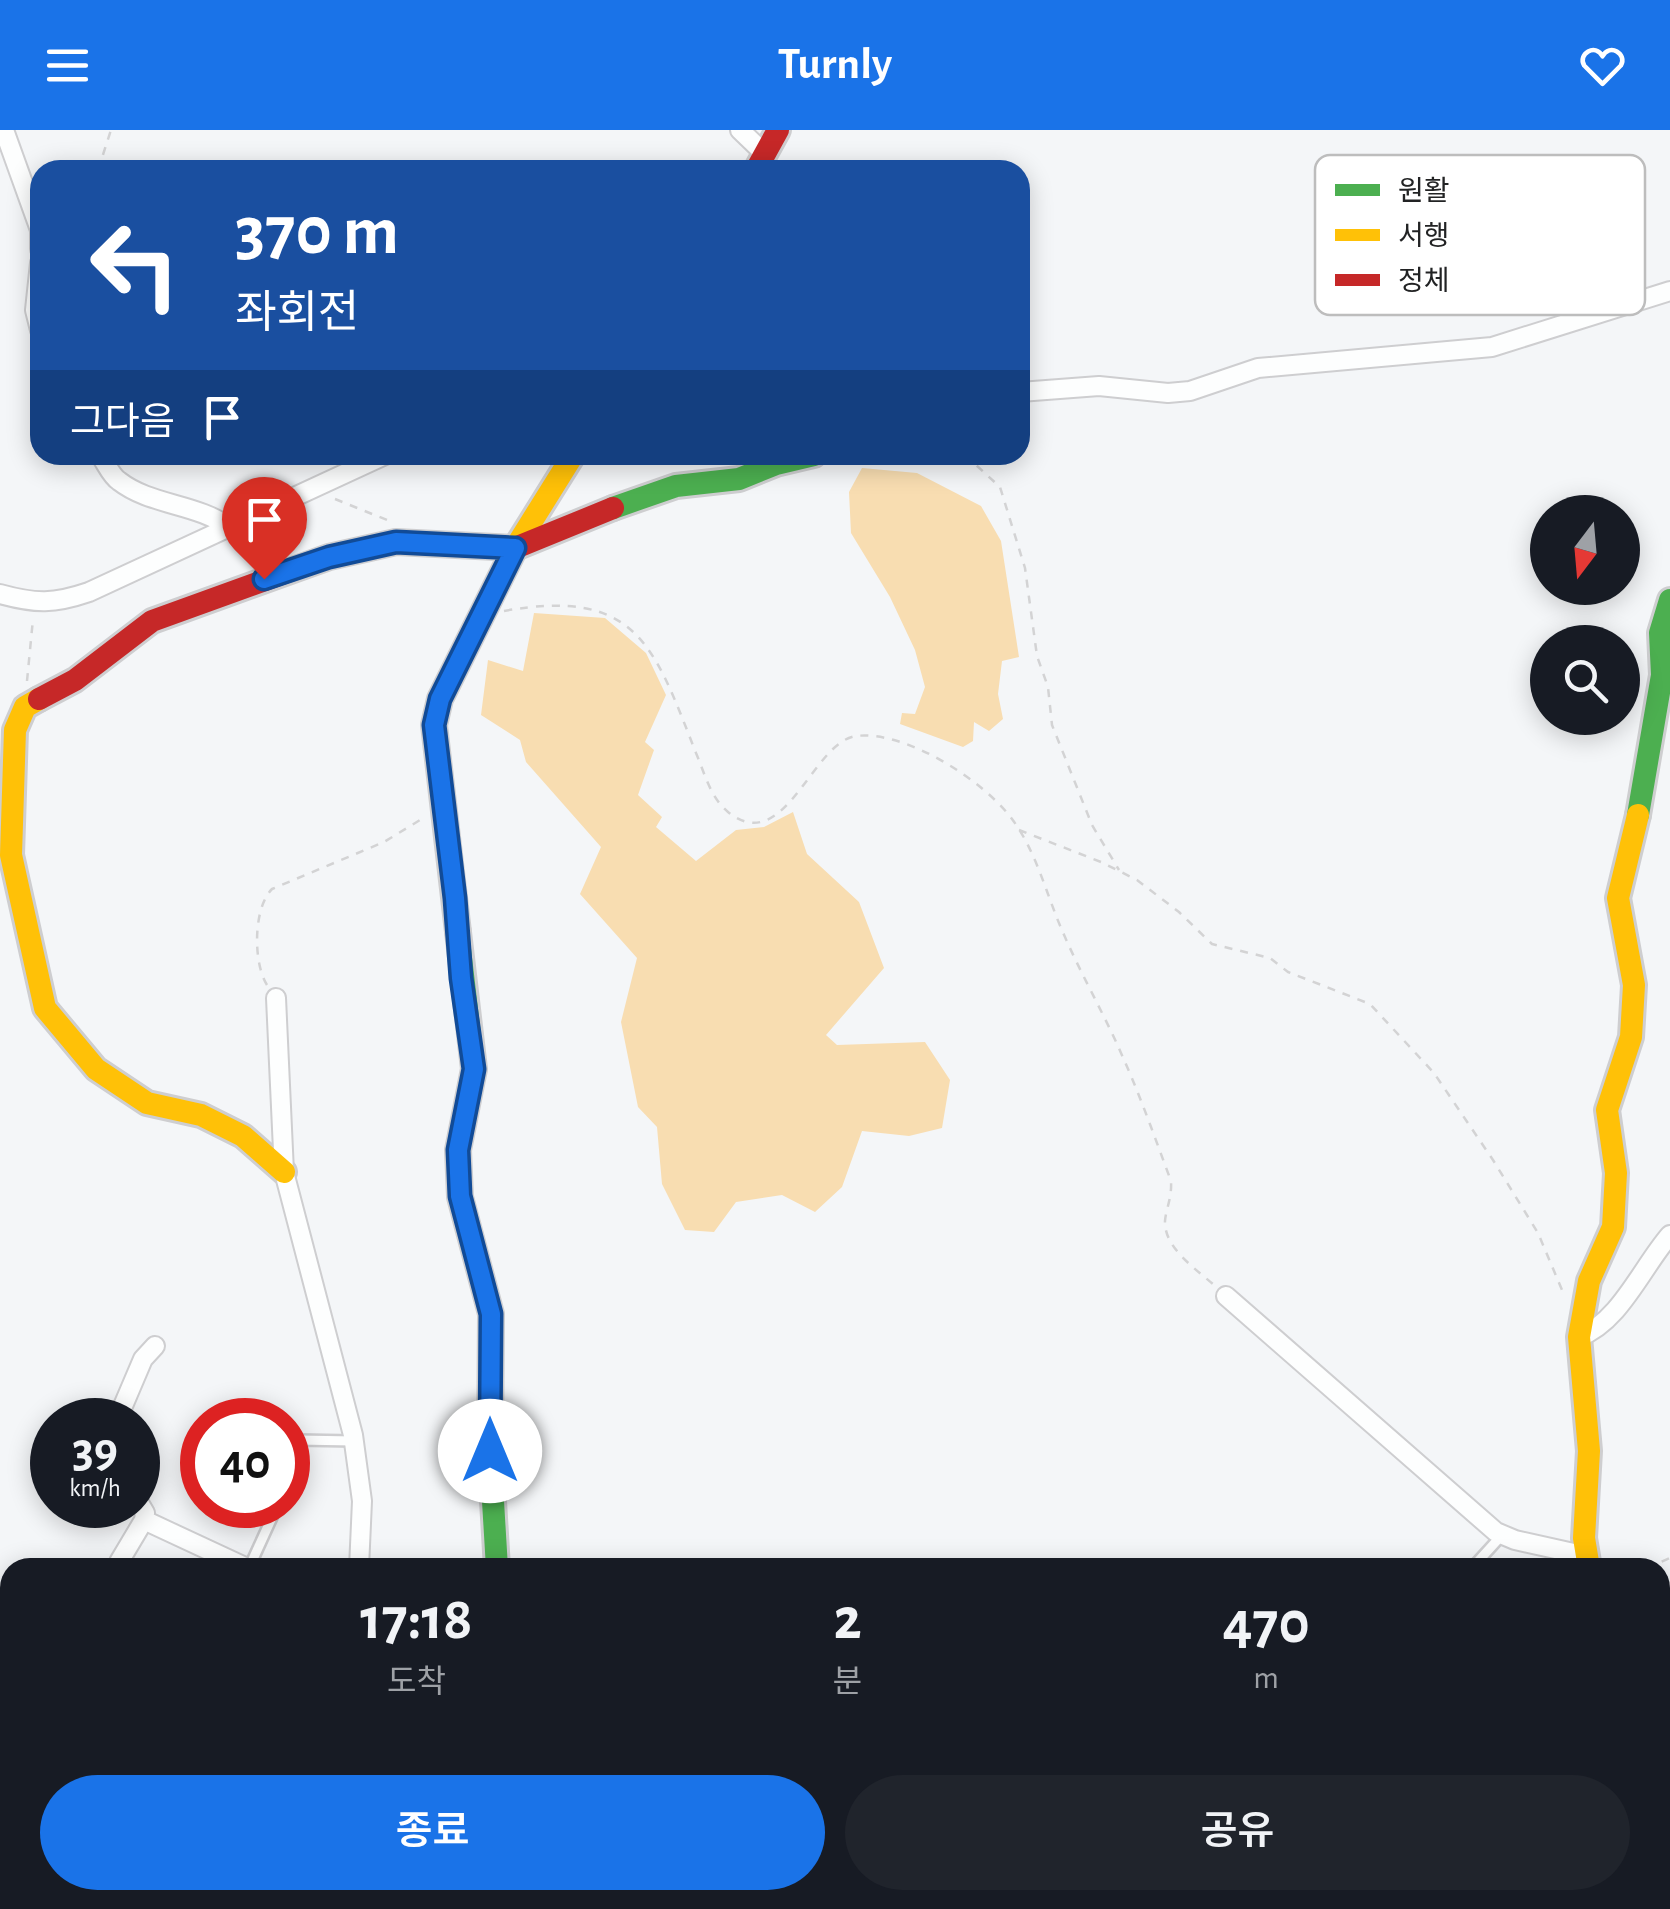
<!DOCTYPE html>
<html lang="ko">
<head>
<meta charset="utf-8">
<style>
	body { margin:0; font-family:"Alegreya Sans","Noto Sans KR",sans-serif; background:#20242c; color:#f1f3f6; height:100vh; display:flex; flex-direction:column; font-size:38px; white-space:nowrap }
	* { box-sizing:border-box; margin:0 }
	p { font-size:32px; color:#9ea1a6 }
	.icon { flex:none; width:55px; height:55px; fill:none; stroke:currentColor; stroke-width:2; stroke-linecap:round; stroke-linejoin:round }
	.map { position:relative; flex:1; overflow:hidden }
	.drawer { position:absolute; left:0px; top:1428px; width:1670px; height:352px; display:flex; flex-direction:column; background:#171b24; border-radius:30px 30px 0 0; box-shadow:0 5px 25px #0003 }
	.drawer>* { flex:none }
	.top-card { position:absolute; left:30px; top:30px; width:1000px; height:305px; border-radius:30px; box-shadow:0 5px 25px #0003; background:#1a4fa0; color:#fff; overflow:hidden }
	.needle { width:65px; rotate:196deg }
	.fabs { position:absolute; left:1530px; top:365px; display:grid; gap:20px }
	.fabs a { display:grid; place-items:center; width:110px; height:110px; border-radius:50%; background:#171b24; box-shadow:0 5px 25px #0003; font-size:50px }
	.speed { position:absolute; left:30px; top:1268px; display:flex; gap:20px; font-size:50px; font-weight:700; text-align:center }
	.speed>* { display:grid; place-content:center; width:130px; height:130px; border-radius:50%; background:#171b24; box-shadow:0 5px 25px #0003; line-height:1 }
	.speed small { font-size:25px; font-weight:400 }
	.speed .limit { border:15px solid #d22; background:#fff; color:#111 }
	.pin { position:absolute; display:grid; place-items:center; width:85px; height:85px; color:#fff; margin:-102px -42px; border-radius:50% 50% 50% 0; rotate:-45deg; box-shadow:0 0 10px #0007 }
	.pin .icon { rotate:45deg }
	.me { position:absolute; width:110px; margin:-55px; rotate:0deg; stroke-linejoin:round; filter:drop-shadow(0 0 8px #0008) }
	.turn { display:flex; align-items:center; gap:35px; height:210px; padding:0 40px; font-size:45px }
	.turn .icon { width:130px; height:130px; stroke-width:2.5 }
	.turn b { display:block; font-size:70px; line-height:85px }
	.then { display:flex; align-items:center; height:95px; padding:0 40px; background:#0003; gap:20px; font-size:38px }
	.eta { display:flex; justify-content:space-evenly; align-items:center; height:170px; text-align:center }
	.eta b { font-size:60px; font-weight:600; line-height:70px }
	.button { display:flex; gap:20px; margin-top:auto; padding:20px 40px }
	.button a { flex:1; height:115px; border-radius:60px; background:#1a73e8; color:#fff; font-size:40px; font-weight:600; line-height:115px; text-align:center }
	.button a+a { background:#20242c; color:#f1f3f6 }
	header { display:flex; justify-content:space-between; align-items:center; height:130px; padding:0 40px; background:#1a73e8; color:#fff; font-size:45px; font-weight:600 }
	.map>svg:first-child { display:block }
	.green { fill:#f8ddb1 }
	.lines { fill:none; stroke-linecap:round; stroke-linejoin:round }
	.lane-casing { stroke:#ceced0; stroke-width:14 }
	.street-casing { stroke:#ceced0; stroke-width:22 }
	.fast-casing { stroke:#ceced0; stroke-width:28 }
	.slow-casing { stroke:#ceced0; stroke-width:28 }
	.jam-casing { stroke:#ceced0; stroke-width:28 }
	.path { stroke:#d3d3d4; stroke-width:2.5; stroke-dasharray:8 8; stroke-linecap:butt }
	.lane { stroke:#fdfefe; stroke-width:9 }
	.street { stroke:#fdfefe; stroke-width:18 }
	.fast { stroke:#4caf50; stroke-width:22 }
	.slow { stroke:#ffc107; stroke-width:22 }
	.jam { stroke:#c62828; stroke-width:22 }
	.route-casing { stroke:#114b97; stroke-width:25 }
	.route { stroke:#1a73e8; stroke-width:18 }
	.key { fill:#fff; stroke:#bdbdbd; stroke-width:2.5 }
	.key-label { font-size:28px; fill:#222324 }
</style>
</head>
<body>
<header><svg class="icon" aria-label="menu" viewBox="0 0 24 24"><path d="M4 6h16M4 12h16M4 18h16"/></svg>Turnly<svg class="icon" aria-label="heart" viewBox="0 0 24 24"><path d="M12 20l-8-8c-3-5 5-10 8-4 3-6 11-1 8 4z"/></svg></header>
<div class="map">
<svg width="1670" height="1779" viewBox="0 0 1670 1779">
	<rect width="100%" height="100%" fill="#f4f6f8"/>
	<path class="green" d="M862 338 917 343 981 376 1001 411 1019 527 1002 531 998 564 1003 589 989 601 974 592 973 611 963 617 900 594 902 583 915 584 925 557 915 520 890 467 851 403 849 362Z
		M534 483 605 488 646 523 666 565 645 612 654 620 638 665 662 687 656 697 696 731 736 700 764 697 793 682 807 724 859 772 884 838 826 905 837 915 925 912 950 950 942 998 909 1006 862 1001 842 1057 815 1082 782 1065 736 1072 714 1102 685 1100 662 1054 657 997 638 977 621 892 637 828 580 764 601 717 526 632 520 610 481 585 488 530 523 541Z
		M0 1505 10 1521V1697L0 1712Z"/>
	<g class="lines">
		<defs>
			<path id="lane" d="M288 1315 298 1310 354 1311
				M197 1329 202 1328
				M249 1438 274 1383V1375
				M1472 1438 1502 1405
				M226 1770 228 1779"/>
			<path id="street" d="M4 0 40 100V119
				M740 0 766 25
				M40 133 35 180 40 200
				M1020 262 1099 256 1168 263 1190 261 1258 238 1492 217 1670 161
				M100 325C106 333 111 346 119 351 151 376 197 373 230 398
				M0 464C36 474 54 474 89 462L385 325
				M276 868 284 1042 353 1305 362 1371 359 1438
				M1226 1166 1496 1402 1515 1410 1587 1426
				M1579 1207C1620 1192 1642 1137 1670 1105
				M117 1290 143 1229 155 1216
				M144 1390 247 1438
				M119 1432 144 1390 145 1383 138 1371
				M324 1770 326 1779
				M1646 1770 1648 1779
				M177 1779 213 1770"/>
			<path id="fast" d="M613 378 676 356 739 349 776 334 814 325
				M1638 685 1662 545 1660 503 1670 470
				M458 802 474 939 458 1020 460 1067 491 1184 490 1321 497 1438
				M469 1770V1779"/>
			<path id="slow" d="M39 569 25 577 15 600 11 725 45 878 96 939 147 973 201 985 243 1006 284 1042
				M458 802 434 595 440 569 515 418 573 325
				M1589 1438 1584 1408 1589 1321 1579 1207 1589 1151 1613 1097 1616 1043 1607 980 1631 907 1634 855 1618 768 1638 685"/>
			<path id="jam" d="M756 40 778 0
				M39 569 75 550 152 491 329 427 396 412 515 418 613 378"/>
		</defs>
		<use href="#lane" class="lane-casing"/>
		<use href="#street" class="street-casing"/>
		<use href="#fast" class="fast-casing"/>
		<use href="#slow" class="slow-casing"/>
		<use href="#jam" class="jam-casing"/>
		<path class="path" d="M98 40 111 0
			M965 325 1000 357 1025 438 1037 526 1048 557 1052 595 1092 695 1119 740
			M335 369 392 392
			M504 481C637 457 654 516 696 623 705 644 710 667 728 682 785 728 812 612 856 606 906 600 984 651 1012 689 1038 724 1047 768 1065 807 1082 846 1104 884 1121 923 1140 965 1155 1008 1171 1051 1172 1069 1166 1078 1165 1091 1164 1118 1196 1139 1214 1155
			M27 551 33 489
			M1019 700 1101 732 1137 750 1179 782 1212 814 1270 828 1288 842 1370 874 1434 943 1493 1030 1538 1103 1565 1167
			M267 855C253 833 253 778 272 759L384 712 425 687
			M1647 1438 1670 1428"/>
		<use href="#lane" class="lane"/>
		<use href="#street" class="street"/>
		<use href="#fast" class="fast"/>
		<use href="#slow" class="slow"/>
		<use href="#jam" class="jam"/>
	</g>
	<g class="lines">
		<defs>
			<path id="route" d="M264 449 329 427 396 412 515 418 440 569 434 595 455 768 461 848 474 939 458 1020 460 1066 491 1184 490 1321"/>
		</defs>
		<use href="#route" class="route-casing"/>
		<use href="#route" class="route"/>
	</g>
	<rect x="1315" y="25" width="330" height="160" rx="15" class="key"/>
	<rect x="1335" y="54" width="45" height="12" fill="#4caf50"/>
	<rect x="1335" y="99" width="45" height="12" fill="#ffc107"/>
	<rect x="1335" y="144" width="45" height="12" fill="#c62828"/>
	<g class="key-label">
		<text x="1398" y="70">원활</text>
		<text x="1398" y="115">서행</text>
		<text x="1398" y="160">정체</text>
	</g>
</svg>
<div class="fabs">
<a><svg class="needle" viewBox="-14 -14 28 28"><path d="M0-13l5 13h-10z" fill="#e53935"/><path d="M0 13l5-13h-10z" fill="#9ea1a6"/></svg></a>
<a><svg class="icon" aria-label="search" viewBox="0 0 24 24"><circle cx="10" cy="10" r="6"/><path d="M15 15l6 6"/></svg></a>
</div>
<div class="speed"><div>39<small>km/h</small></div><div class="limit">40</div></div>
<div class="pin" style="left:264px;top:449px;background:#d93025"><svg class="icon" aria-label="arrive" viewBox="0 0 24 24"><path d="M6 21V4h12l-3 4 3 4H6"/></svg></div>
<svg class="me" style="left:490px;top:1321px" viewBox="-20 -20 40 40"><circle r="19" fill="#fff"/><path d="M0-13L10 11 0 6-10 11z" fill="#1a73e8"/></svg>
<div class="top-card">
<div class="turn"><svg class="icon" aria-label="left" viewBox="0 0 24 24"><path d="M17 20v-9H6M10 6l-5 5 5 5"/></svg><div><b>370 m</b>좌회전</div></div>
<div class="then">그다음<svg class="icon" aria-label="arrive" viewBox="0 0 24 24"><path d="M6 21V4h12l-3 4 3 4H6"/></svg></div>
</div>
<section class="drawer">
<div class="eta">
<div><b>17:18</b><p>도착</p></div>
<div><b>2</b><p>분</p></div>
<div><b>470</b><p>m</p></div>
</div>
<div class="button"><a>종료</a><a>공유</a></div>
</section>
</div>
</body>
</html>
